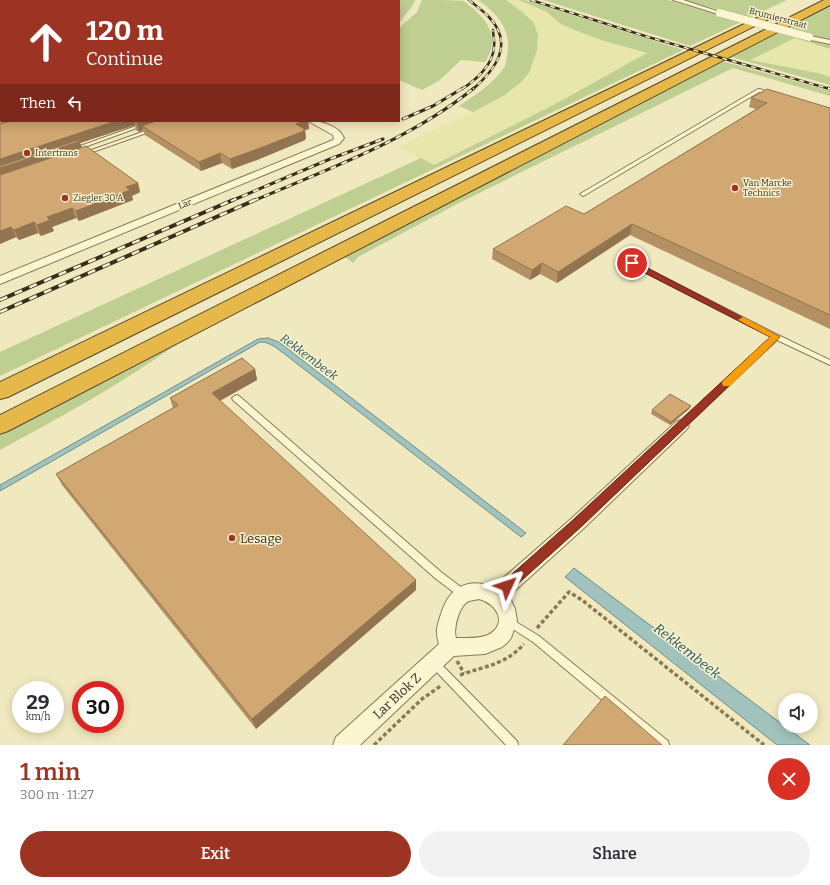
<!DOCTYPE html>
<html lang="en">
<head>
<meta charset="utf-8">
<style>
	body { margin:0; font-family:Bitter,serif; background:#f2f2f3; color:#2b2b33; height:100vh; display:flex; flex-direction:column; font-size:15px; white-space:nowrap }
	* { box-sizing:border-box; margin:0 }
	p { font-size:13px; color:#7c7c81 }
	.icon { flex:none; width:22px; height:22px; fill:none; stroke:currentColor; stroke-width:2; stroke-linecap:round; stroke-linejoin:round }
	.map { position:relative; height:745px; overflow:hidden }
	.sheet { display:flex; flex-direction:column; background:#fff; flex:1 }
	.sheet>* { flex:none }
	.hud { position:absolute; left:0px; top:0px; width:400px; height:122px; box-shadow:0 2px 10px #0003; background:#9d3322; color:#fff; overflow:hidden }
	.tools { position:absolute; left:778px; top:693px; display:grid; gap:8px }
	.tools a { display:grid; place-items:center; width:40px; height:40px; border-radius:50%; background:#fff; box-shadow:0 2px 10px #0003; font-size:20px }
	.speed { position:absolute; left:12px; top:681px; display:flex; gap:8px; font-size:20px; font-weight:700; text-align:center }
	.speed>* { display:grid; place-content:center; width:52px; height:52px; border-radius:50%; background:#fff; box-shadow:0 2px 10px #0003; line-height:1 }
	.speed small { font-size:10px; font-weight:400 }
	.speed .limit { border:6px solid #d22; background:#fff; color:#111 }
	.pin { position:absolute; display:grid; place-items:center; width:34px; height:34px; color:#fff; margin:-17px; border:2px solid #fff; border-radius:50%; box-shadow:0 1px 4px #0007 }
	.me { position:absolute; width:44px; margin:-22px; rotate:48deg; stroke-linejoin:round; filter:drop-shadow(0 0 3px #0008) }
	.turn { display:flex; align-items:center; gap:14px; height:84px; padding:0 20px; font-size:18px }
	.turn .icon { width:52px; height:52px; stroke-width:2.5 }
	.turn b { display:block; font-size:28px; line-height:34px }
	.then { display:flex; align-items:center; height:38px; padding:0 20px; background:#0003; gap:8px; font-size:15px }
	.round { display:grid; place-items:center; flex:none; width:42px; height:42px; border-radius:21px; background:#f2f2f3 }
	.headline { display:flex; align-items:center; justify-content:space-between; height:68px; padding:0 20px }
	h1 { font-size:24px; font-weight:600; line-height:30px; color:#9d3322 }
	.action { display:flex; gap:8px; margin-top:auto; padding:8px 20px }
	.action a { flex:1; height:46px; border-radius:24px; background:#9d3322; color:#fff; font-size:16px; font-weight:600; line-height:46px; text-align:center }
	.action a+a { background:#f2f2f3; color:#2b2b33 }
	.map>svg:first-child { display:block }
	.farmland { fill:#e7e6ab }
	.green { fill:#bfcf92 }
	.water { fill:#a2c2bd; stroke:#69908c }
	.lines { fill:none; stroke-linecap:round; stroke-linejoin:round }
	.service-casing { stroke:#8a7956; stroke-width:2 }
	.minor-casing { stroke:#8a7956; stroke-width:2 }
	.motorway-casing { stroke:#57462b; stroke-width:2 }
	.path { stroke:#8a7956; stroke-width:3.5; stroke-dasharray:4 2.5; stroke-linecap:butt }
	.service { fill:#fbf5d2; fill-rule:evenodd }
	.minor { fill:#fbf5d2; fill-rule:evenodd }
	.motorway { fill:#e6b849; fill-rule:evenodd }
	.rail-far2-casing { stroke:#392e1c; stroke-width:2.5 }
	.rail-far1-casing { stroke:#392e1c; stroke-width:3 }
	.rail-casing { stroke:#392e1c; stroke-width:4 }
	.rail-far2 { stroke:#f7f2cf; stroke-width:1.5; stroke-dasharray:5; stroke-linecap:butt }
	.rail-far1 { stroke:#f7f2cf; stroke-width:2; stroke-dasharray:6; stroke-linecap:butt }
	.rail { stroke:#f7f2cf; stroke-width:2.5; stroke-dasharray:8; stroke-linecap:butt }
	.minor-bridge-casing { stroke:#8a7956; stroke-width:8; stroke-linecap:butt }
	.minor-bridge { stroke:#fbf5d2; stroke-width:8 }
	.wall { fill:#b49062 }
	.shaded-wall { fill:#927550 }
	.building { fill:#d1a772; stroke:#927550 }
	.route { fill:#9d3322; stroke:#662116 }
	.slow { fill:#f59e0b }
	.poi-dot { fill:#9d3322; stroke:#f7f2cf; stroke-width:1.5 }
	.labels { text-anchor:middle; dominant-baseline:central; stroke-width:3; stroke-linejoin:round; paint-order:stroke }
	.far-street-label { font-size:9px; fill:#392e1c; stroke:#f7f2cf }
	.far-poi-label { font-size:9px; fill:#392e1c; stroke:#f7f2cf; text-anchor:start }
	.water-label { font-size:12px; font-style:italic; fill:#2a5559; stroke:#f7f2cf }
	.near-poi-label { font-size:13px; fill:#392e1c; stroke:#f7f2cf; text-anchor:start }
	.near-street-label { font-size:13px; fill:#392e1c; stroke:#f7f2cf }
	.near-water-label { font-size:14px; font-style:italic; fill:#2a5559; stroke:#f7f2cf }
</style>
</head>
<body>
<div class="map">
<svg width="830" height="745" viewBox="0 0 830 745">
	<rect width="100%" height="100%" fill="#f0e9bf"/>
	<path class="farmland" d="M505 0H519L547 12 561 24 572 29 601 40 648 53 559 102 434 165 398 147 473 112 505 95 520 83 521 11Z
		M795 38 830 49V77L818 73 749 60Z"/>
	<path class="green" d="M68 0H240L242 1H71Z
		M314 0H415L411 8 399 23V1Z
		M422 0C432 0 455 0 463 1 467 3 471 7 475 10 492 26 498 42 485 62L461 60 440 80 422 90 399 80V28L417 12Z
		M478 0H506L521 11 534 23 538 35 537 50 529 73 520 83 505 95 473 112 459 106C475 95 492 85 504 68 506 65 506 60 507 56 513 31 497 13 478 0Z
		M519 0H525L683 50 0 376V352L421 158 434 165 559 102 647 53 601 40 572 29 561 24 547 12Z
		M543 0H668L741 22 690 46Z
		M683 0H787L749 18Z
		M830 5V40L785 28Z
		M778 32 815 42 817 41 830 44V49L795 38 750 60 818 73 830 77V85L731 57Z
		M722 61 830 91V96L733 68 457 204 358 257 353 263 345 257Z
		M177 344C121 384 61 417 0 450V436Z"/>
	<path class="water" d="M268 338 279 342 526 533 521 537 278 349C272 345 268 342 260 342L0 491V485L258 339Z
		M574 568 810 745H777L565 577Z"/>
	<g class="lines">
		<defs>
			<path id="service" d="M40 0H45L46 1H41Z
				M0 21H1V24H0Z
				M758 89H760L773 94 771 95 759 92 585 195 583 196 580 194Z
				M150 121H156L76 150 72 149Z
				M151 129 155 130 87 154 83 153Z
				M632 261 778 335 830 360V365L777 340 684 428H678L677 426 678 424 772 337 630 264 629 263Z
				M236 395 239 396 441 572 466 591 468 594 466 597 463 598 460 597 435 578 233 400 232 398Z
				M508 617 539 636 668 741 669 745H656L533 642 505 624 503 621 505 618Z
				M434 658 437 660 517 741 518 745H506L431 666 429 663 431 660Z"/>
			<path id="minor" d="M308 0H316V1H308Z
				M673 0H683L723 13 718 14Z
				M806 35 830 40V44L806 39Z
				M0 38H1V42H0Z
				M1 116V121H4L0 123Z
				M308 121C321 121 338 125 344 138L339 144 0 284V276L333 140 334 138 333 135Z
				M681 420 686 422 689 426 686 430 584 528 509 596 515 609 517 621 511 638 507 643 502 647 485 654 454 656 360 745H333L336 737 439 644C435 631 437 627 441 614 449 588 467 577 493 587L572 518 676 422ZM479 599C498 604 508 624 488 635 479 639 466 638 456 638 453 629 459 605 469 601 472 600 476 600 479 599Z"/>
			<path id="motorway" d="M824 0H830V5L8 431 0 434V415Z
				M765 14 769 15 771 17 769 19 8 397 0 399V382Z"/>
		</defs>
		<use href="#service" class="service-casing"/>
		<use href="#minor" class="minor-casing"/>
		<use href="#motorway" class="motorway-casing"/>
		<path class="path" d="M537 628 569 592 582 600 764 745
			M457 661 464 673
			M460 675C485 666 505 665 524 644
			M374 745 422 699 442 685"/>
		<use href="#service" class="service"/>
		<use href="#minor" class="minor"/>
		<use href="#motorway" class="motorway"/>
		<defs>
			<path id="rail-far2" d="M469 0C475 5 482 10 488 16 515 43 496 69 473 89
				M531 0 648 37 830 89
				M462 89C476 80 494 64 494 46 495 41 493 35 493 30"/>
			<path id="rail-far1" d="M828 88 830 89
				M403 119 433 106 463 88
				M231 201 330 159 383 139
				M253 201C328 169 410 140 474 88"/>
			<path id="rail" d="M0 300 233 200
				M0 312 255 200"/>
		</defs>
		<use href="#rail-far2" class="rail-far2-casing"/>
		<use href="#rail-far1" class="rail-far1-casing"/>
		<use href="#rail" class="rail-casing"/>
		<use href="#rail-far2" class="rail-far2"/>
		<use href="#rail-far1" class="rail-far1"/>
		<use href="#rail" class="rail"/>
		<defs>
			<path id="minor-bridge" d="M720 13 809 37"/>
		</defs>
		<use href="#minor-bridge" class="minor-bridge-casing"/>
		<use href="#minor-bridge" class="minor-bridge"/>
	</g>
	<path class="wall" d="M751 98 830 108V329L630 235 557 283 540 274 530 280 492 259 493 249 584 214 756 109 749 107Z
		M11 121H308L309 129 305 130 306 139H305V140L257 160 232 169 222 163 201 171 145 135 143 130 139 132 136 130 135 125 80 143 82 147 138 183 140 192 132 196 133 200 79 221 76 218 52 227 54 231 41 236 38 233 19 240 16 237 0 244Z
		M255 369 257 380 220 401 416 580V590L256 729 62 485 56 474 173 408 170 398Z
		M691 406 689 409 670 425 651 414 652 410Z"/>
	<path class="shaded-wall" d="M0 94H1V105L0 106Z
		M116 121H134L135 125 80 143 83 151 0 179V159Z
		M135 121H169L142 126 143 130 139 132 137 122Z
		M304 121H308L309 129 305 130 306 139H305V140L257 160 232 169 230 159 296 124Z
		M220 153 222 163 201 171 199 162Z
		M138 183 140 192 132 196 133 200 79 221 76 211 126 187Z
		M72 208 76 218 52 227 54 231 41 236 37 225 47 217Z
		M34 222 38 233 19 240 14 230Z
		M632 224 630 235 557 283 558 272Z
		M11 227 16 237 0 244V231Z
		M542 263 540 274 530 280 532 270Z
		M255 369 257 380 214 404 212 393Z
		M691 406 689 409 670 425 671 422Z
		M416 580V590L256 729 252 719Z"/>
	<path class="building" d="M0 56H1V94H0Z
		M767 89 830 108V315L632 224 558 272 542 263 532 270 493 249 566 206 584 214 767 103 751 98Z
		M11 121H116L0 159V124Z
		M156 121H304L296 124 305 129 303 130 304 131 255 150 230 159 220 153 199 162 142 126Z
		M78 140 80 141 0 168V166Z
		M86 146 138 183 126 187 130 190 76 211 72 208 47 217 50 220 37 225 34 222 14 230 11 227 0 231V175Z
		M242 358 255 369 212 393 416 580 252 719 56 474 178 405 170 398Z
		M670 394 691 406 671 422 652 410Z
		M605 696 662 745H563Z"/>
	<path class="route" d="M629 261H634L780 337 582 526 511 590 507 591 503 590 501 586 503 582 574 519 770 337 629 265Z"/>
	<path class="slow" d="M743 317 780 337 730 386H723L722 383 723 381 770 337 740 321 738 320Z"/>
	<g class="poi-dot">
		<circle cx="27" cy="153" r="4"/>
		<circle cx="735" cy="188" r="4"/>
		<circle cx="65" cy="198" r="4"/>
		<circle cx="232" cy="538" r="4"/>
	</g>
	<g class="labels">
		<g class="far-street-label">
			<text transform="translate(778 18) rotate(15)">Brumierstraat</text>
			<text transform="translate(185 204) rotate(-22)">Lar</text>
		</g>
		<g class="far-poi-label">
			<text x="35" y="153">Intertrans</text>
			<text x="743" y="183">Van Marcke<tspan x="743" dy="10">Technics</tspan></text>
			<text x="73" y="198">Ziegler 30 A</text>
		</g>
		<g class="water-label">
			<text transform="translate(309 357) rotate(37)">Rekkembeek</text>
		</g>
		<g class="near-poi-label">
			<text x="240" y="538">Lesage</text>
		</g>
		<g class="near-street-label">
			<text transform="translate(397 696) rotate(-43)">Lar Blok Z</text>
		</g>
		<g class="near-water-label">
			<text transform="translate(687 651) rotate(38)">Rekkembeek</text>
		</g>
	</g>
</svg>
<div class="tools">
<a><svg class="icon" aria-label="sound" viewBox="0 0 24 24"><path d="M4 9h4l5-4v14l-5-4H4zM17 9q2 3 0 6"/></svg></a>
</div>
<div class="speed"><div>29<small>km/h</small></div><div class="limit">30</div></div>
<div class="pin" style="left:632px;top:263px;background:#d93025"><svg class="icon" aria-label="arrive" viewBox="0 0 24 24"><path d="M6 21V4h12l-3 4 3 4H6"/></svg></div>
<svg class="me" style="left:507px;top:586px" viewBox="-20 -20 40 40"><path d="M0-17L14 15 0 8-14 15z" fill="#9d3322" stroke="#fff" stroke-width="4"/></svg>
<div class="hud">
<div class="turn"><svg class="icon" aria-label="ahead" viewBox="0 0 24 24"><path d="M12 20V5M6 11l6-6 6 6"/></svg><div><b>120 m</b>Continue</div></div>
<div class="then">Then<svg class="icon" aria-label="left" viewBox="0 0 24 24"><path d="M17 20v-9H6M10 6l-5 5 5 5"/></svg></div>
</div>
</div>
<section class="sheet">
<div class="headline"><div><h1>1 min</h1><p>300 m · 11:27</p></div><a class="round" style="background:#d93025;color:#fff"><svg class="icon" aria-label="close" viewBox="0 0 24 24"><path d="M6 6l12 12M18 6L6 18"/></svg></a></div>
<div class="action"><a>Exit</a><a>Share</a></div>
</section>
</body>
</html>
